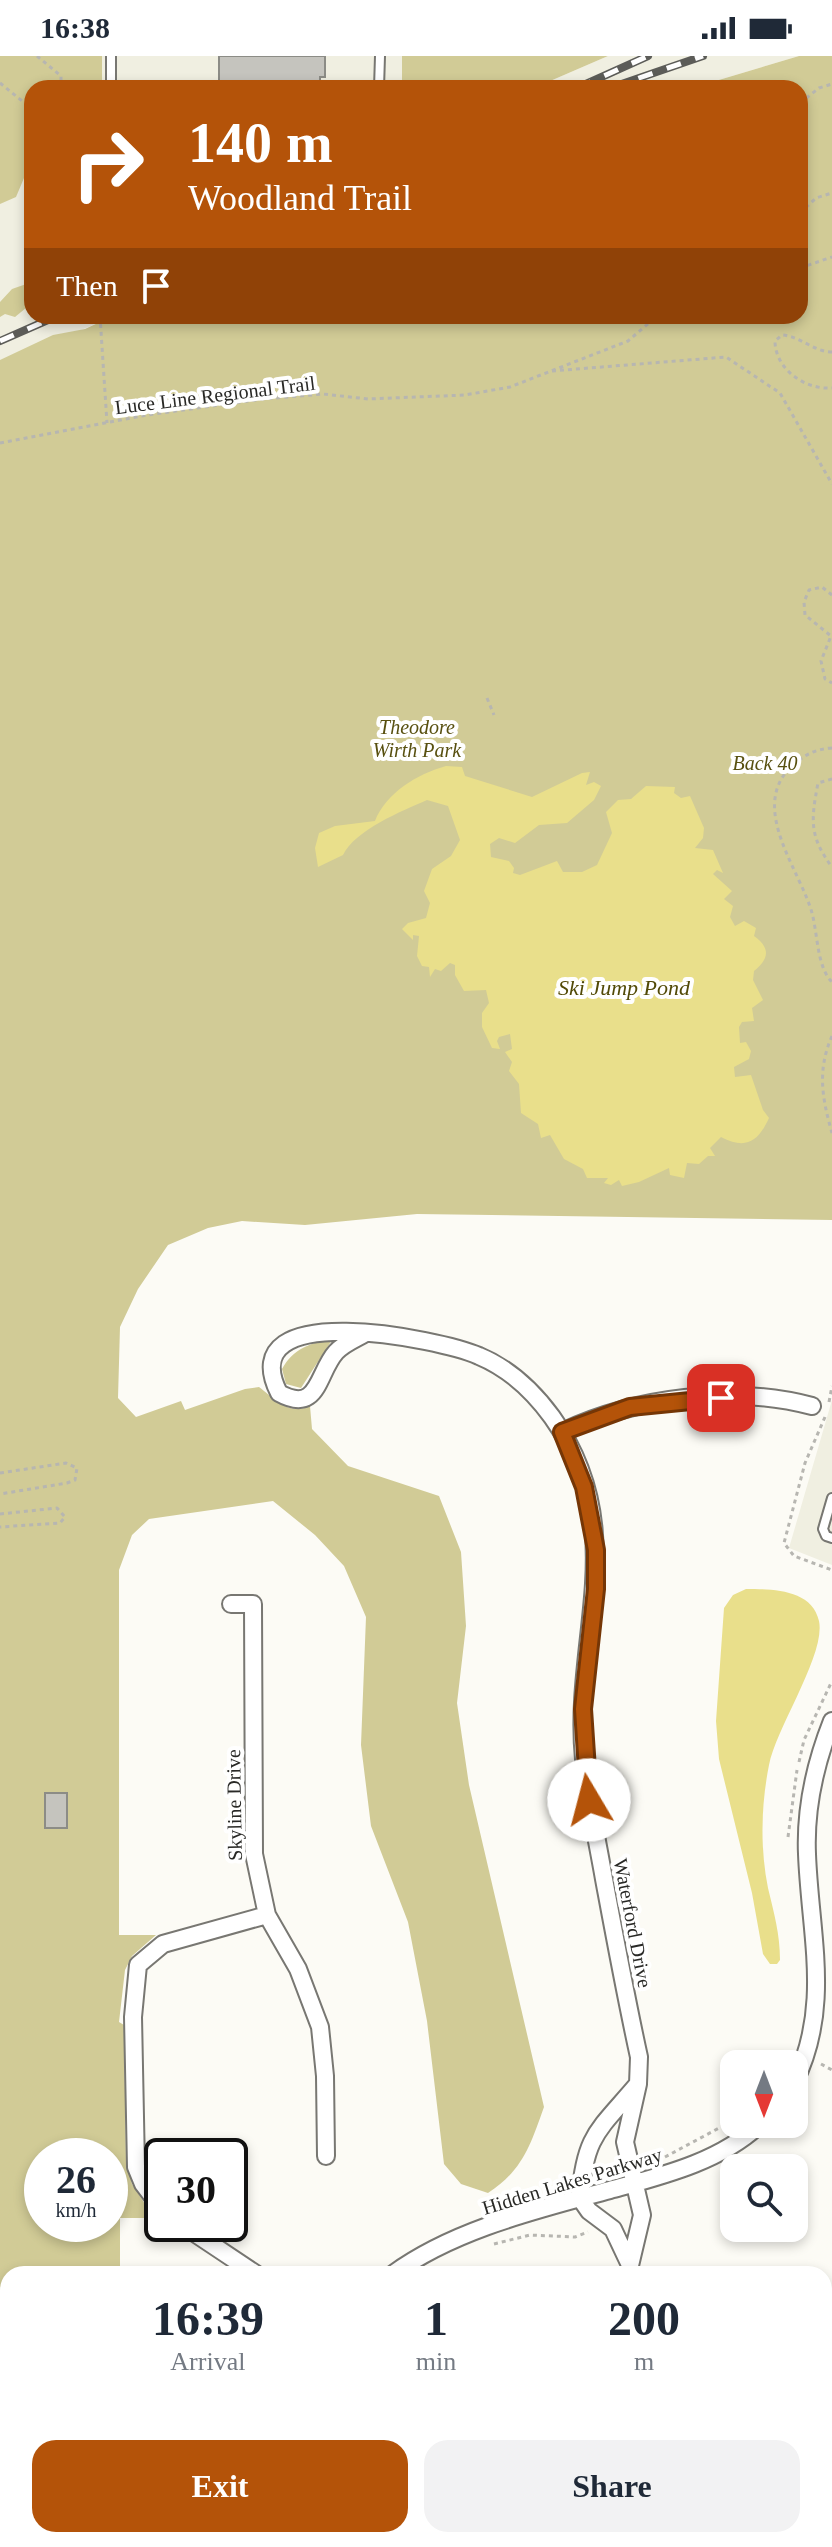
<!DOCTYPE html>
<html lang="en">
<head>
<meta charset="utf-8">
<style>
	body { margin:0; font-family:"Times New Roman",serif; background:#f2f2f3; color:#1f2937; height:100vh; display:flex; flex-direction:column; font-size:30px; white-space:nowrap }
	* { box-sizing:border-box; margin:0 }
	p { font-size:26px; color:#747a83 }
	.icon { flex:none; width:44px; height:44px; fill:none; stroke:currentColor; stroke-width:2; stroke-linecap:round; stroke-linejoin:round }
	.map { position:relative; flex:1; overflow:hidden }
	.side { position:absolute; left:0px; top:2210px; width:832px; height:282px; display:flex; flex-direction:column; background:#fff; border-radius:24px 24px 0 0; box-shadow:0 4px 12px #0003 }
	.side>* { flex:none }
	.guide { position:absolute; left:24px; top:24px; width:784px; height:244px; border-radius:24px; box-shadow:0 4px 12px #0003; background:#b45309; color:#fff; overflow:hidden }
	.needle { width:52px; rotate:180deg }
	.fabs { position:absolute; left:720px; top:1994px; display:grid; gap:16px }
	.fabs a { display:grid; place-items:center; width:88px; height:88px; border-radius:16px; background:#fff; box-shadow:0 4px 12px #0003; font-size:40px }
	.speed { position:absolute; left:24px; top:2082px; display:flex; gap:16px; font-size:40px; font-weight:700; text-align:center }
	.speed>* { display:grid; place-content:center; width:104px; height:104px; border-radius:50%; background:#fff; box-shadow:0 4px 12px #0003; line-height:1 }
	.speed small { font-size:20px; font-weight:400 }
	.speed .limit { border:4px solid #111; border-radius:12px; background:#fff; color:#111 }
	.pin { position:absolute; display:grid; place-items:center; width:68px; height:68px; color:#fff; margin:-34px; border-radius:16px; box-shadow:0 4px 12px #0006 }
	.me { position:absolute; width:88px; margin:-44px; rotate:352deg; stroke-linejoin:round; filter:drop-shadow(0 0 6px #0008) }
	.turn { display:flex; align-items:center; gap:28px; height:168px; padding:0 32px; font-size:36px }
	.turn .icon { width:104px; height:104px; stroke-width:2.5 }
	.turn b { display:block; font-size:56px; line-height:68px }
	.then { display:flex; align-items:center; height:76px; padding:0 32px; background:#0003; gap:16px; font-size:30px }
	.eta { display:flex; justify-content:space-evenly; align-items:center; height:136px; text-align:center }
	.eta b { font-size:48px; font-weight:800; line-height:56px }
	.primary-button { display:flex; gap:16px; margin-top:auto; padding:16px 32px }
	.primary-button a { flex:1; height:92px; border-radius:24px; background:#b45309; color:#fff; font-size:32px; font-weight:800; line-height:92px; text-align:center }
	.primary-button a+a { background:#f2f2f3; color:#1f2937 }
	.status { display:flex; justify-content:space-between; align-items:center; height:56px; padding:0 40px; background:#fff; direction:ltr }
	.status svg { height:22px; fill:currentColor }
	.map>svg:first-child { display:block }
	.built { fill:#f0efe1 }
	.green { fill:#d1cb96; fill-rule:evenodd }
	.water { fill:#e9df8b }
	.building { fill:#c5c4be; stroke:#8c8c86; stroke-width:2 }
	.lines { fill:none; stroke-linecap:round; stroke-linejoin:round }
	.service-casing { stroke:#787772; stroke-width:12 }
	.minor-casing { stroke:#787772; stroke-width:20 }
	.path { stroke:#b7b6b1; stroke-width:3; stroke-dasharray:4 4; stroke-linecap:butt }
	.service { stroke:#fff; stroke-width:8 }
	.minor { stroke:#fff; stroke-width:16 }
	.rail-casing { stroke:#5c5c58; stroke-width:8 }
	.rail { stroke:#fff; stroke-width:5; stroke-dasharray:15; stroke-linecap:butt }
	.route-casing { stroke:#753606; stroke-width:20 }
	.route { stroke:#b45309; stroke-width:14 }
	.labels { text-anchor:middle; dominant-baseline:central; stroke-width:8; stroke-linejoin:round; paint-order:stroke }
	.street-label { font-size:20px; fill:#292926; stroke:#fff }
	.park-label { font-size:20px; font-style:italic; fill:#585010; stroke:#fff }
	.water-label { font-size:22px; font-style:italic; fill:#524a07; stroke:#fff }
</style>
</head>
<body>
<div class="status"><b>16:38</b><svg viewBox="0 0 49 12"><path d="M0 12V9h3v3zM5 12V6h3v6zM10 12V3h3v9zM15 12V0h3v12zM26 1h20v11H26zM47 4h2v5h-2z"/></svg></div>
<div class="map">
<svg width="832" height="2491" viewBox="0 0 832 2491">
	<rect width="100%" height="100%" fill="#fcfbf5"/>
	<path class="built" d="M102 0H402V32H101Z
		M608 0H799L692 32H534Z
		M32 91V260H113L0 310V118Z
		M832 1344V1509L789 1492Z"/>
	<path class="green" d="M0 0H102V31L32 32V120L24 122 16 141 0 148Z
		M402 0H608L534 32H402Z
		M799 0H832V1164L417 1158 305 1169 242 1165 208 1172 168 1189 138 1233 120 1271 118 1342 136 1361 181 1345 185 1354 245 1333 259 1331C275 1343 289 1360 310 1350L312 1373 348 1410 439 1440 461 1496 466 1570 457 1647 469 1729 544 2051C530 2090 523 2114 488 2137L461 2128 444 2108 427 1965 408 1866 371 1770 361 1689 366 1561 344 1510 315 1479 273 1445 149 1463 132 1479 119 1514V1879H156L132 1900 125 1914 119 1966 124 1969 126 2103 132 2128 154 2162H120V2218H8V2484H120V2491H0V304L53 279 85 273 113 260H800V32H692ZM42 2100H110V2168H42Z
		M32 226V247L15 261 5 258 0 261V246L12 233Z
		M332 1284 301 1332 286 1328 282 1313C293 1293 311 1286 332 1284Z"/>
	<path class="water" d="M446 710 462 711 465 720 532 741 582 717 590 716 586 729 594 726 601 730 594 744 567 767 539 769 515 787 499 782 490 788 491 801 509 805 514 812 513 817 520 819 557 805 563 816H582L597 809 612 777 606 756 618 744 631 743 646 730 675 731 674 737 681 742 690 740 704 772 703 782 695 792 713 794 723 817 717 814 713 818 732 835 724 843 733 850 730 861 735 870 744 865 756 872 754 880C771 892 769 903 754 915L753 924 763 944 752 952 754 965 742 966 739 971 740 987 746 986 751 995 749 1003 734 1011 735 1021 751 1019 763 1054 769 1062C758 1086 746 1094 721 1081L710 1092 715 1100H708L699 1108 687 1107 684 1122 670 1119 669 1112 639 1126 622 1130 619 1124 611 1129 604 1127 608 1122H587L583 1113 564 1103 550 1079 541 1082 538 1068 521 1057 519 1028 509 1015 512 1006 505 996 512 993 510 978 499 981 497 985 500 993 492 992 482 971V957L489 947 486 934 464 935 455 919V909L450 907 441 915 435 913 430 921 429 911 422 910 417 900 419 880 413 879V884L402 873 408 867 426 862 430 847 424 835 432 813 451 800 460 784 448 750 427 744C402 755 355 774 343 799L318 811 315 792 319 777 335 770 375 765C386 737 417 718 446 710Z
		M746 1533C772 1533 812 1533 819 1565 826 1598 776 1672 769 1709 761 1749 760 1792 768 1832 774 1857 780 1878 780 1904L777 1908H770L763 1898 752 1837 719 1703 716 1665 724 1552 733 1539Z"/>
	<path class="building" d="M219 0H325V21H320V32H219Z
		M45 1737H67V1772H45Z"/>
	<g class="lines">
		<defs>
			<path id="service" d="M111 32V0
				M379 32 380 0
				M832 1442 823 1473 826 1480 832 1482"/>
			<path id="minor" d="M364 1278C355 1283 343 1288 336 1296 317 1317 319 1359 279 1337 230 1240 441 1283 479 1300 508 1312 533 1335 552 1361 633 1474 572 1584 584 1703 588 1743 597 1783 604 1823 615 1882 626 1942 639 2001L638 2028 625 2086 642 2159 628 2218
				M562 1376C636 1341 732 1329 812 1350
				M231 1548H253L254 1798 267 1859 298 1913 320 1971 325 2020 326 2100
				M794 2027C832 1951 810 1879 807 1798 805 1751 815 1708 832 1665
				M162 2153 143 2128 136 2111 133 1961 138 1909 163 1888 267 1859
				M181 2168 256 2218
				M630 2209 613 2173 589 2155 580 2142C585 2079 598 2075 637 2029
				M393 2218C455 2173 537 2154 610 2134 661 2120 720 2106 760 2068
				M266 2491 267 2484
				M435 2491 440 2484
				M540 2491 546 2484"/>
		</defs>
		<use href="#service" class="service-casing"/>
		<use href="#minor" class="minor-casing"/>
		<path class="path" d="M37 0 61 20V32
			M0 27 32 53
			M800 47 819 32 832 28
			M800 157 816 142 832 137
			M800 212 832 201
			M100 260 107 367
			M832 296C814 296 800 280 782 279L775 285C775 313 805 334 832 332
			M552 315 726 301 780 337 832 428
			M0 387 147 359 263 343 323 338 368 343 465 339 510 331 628 285 657 260
			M832 539 822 531 809 534 804 546 805 559 831 580 821 605 825 623 832 627
			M487 642 494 659
			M832 692C814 693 802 700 789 713 750 754 801 816 812 857 818 880 817 911 832 926
			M832 723 818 727C811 764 809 780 832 811
			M832 980C817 1014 822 1042 832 1077
			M829 1346 832 1330
			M825 1361 805 1407 784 1487 794 1500 832 1514
			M0 1417 66 1407 77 1412 75 1424 67 1427 0 1438
			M0 1458 57 1452 65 1461 60 1467 0 1471
			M799 1706 804 1684 832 1625
			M788 1781 797 1714
			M781 2008 786 1997
			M821 2008 832 2014
			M665 2101 734 2064
			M494 2188 530 2179 575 2181 588 2176"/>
		<use href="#service" class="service"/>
		<use href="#minor" class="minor"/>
		<defs>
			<path id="rail" d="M577 32 648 0
				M610 32 703 0
				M0 285 57 260"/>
		</defs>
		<use href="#rail" class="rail-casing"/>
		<use href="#rail" class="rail"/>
	</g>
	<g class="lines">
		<defs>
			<path id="route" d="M589 1744 583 1653 596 1533V1494L584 1431 562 1376 630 1351 721 1342"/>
		</defs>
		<use href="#route" class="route-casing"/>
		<use href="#route" class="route"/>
	</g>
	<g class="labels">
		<g class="street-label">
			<text transform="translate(215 339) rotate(-7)">Luce Line Regional Trail</text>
			<text transform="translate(234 1749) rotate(-91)">Skyline Drive</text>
			<text transform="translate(633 1867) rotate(79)">Waterford Drive</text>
			<text transform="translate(572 2125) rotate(-17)">Hidden Lakes Parkway</text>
		</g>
		<g class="park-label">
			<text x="417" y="671">Theodore<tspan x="417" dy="23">Wirth Park</tspan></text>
			<text x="765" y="707">Back 40</text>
		</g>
		<g class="water-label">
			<text x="624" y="931">Ski Jump Pond</text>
		</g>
	</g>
</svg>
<div class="fabs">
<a><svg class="needle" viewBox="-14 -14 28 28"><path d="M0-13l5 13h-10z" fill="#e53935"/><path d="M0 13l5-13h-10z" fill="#747a83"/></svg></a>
<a><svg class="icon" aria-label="search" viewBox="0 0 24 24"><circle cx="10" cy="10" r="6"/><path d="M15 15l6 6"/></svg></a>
</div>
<div class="speed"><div>26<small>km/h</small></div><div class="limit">30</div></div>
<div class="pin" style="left:721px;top:1342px;background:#d93025"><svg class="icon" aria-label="arrive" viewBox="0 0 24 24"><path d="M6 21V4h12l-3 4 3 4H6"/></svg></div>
<svg class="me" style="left:589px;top:1744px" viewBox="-20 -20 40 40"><circle r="19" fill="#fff"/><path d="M0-13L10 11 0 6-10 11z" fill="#b45309"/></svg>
<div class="guide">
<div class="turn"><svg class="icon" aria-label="right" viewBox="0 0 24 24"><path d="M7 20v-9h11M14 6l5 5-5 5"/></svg><div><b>140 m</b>Woodland Trail</div></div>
<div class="then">Then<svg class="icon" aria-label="arrive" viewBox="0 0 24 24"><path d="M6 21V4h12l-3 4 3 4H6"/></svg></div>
</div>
<section class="side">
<div class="eta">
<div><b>16:39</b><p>Arrival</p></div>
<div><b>1</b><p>min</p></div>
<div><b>200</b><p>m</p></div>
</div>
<div class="primary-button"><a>Exit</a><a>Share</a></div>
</section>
</div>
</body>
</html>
